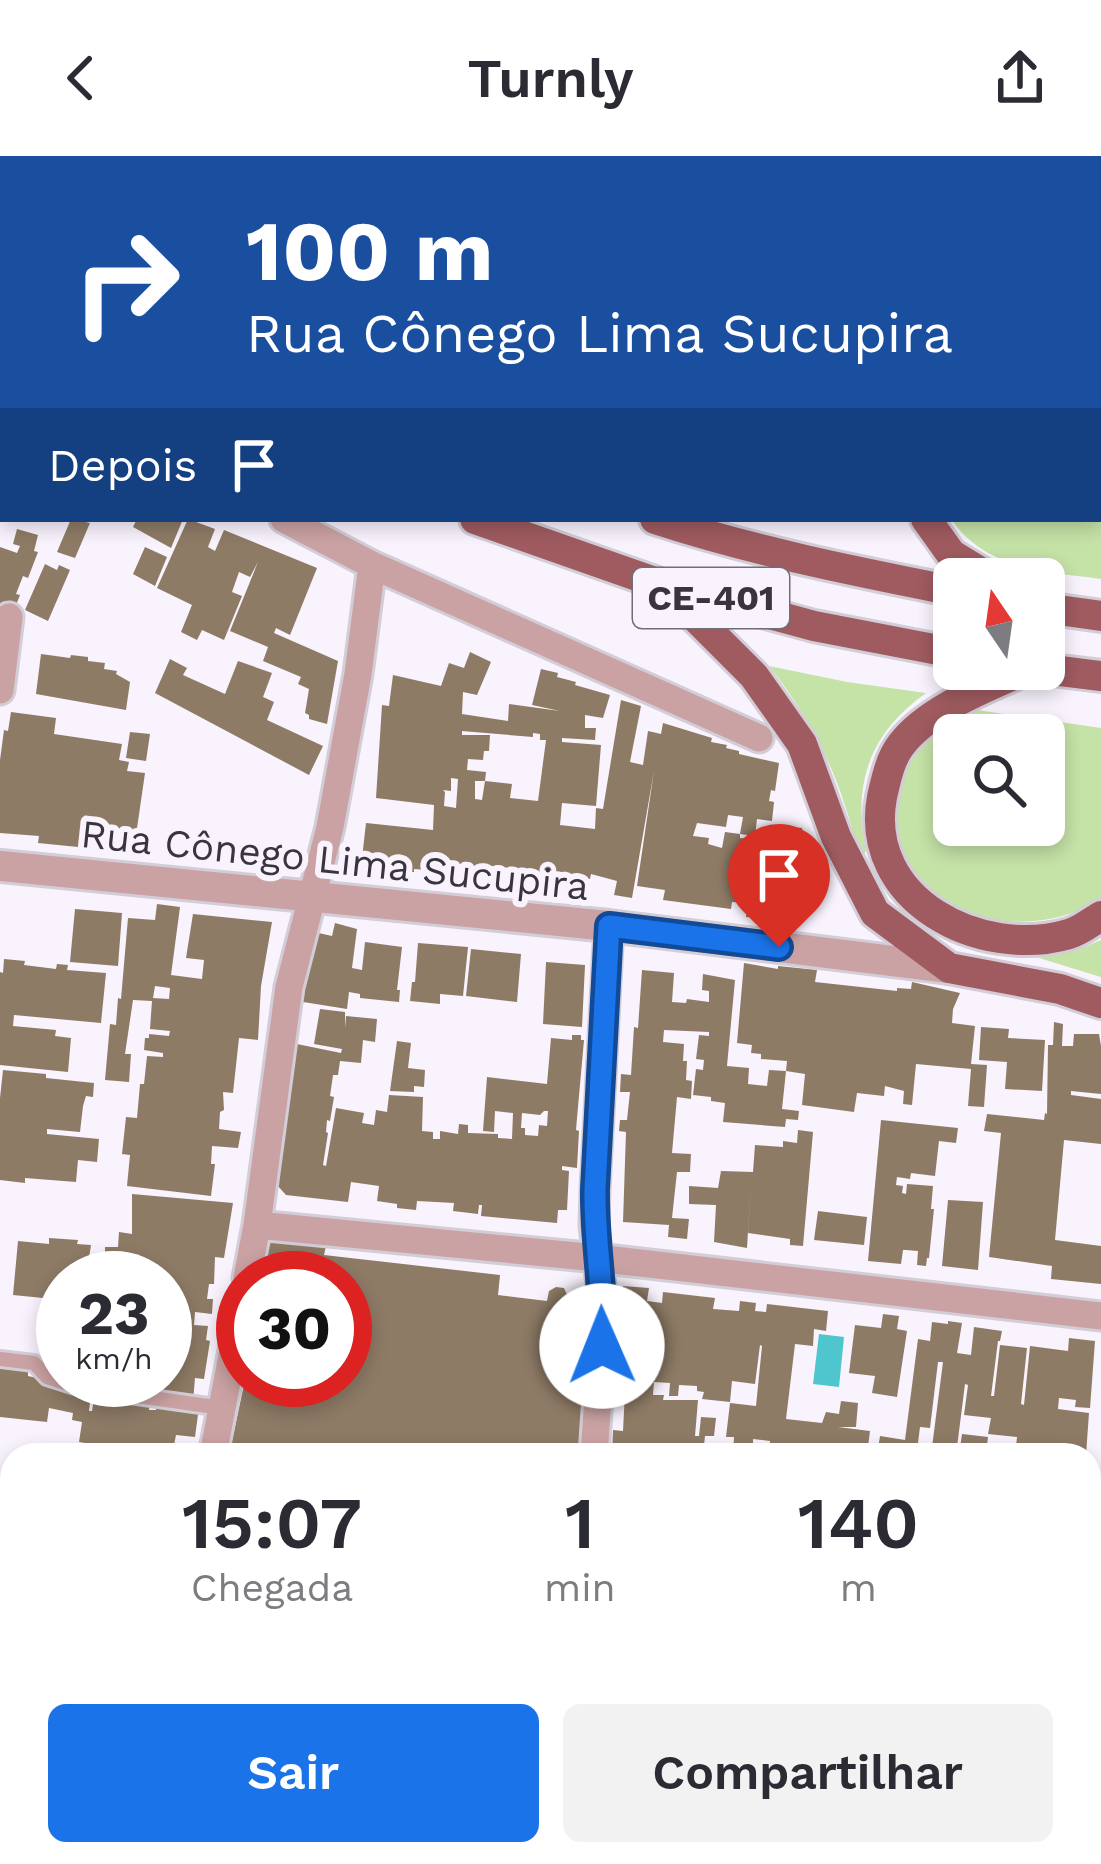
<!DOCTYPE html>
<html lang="pt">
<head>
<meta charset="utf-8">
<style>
	body { margin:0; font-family:"Work Sans",sans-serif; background:#f2f2f3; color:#2b2b33; height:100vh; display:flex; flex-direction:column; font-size:45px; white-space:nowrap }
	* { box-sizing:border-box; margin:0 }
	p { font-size:39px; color:#7c7c81 }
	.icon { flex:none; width:66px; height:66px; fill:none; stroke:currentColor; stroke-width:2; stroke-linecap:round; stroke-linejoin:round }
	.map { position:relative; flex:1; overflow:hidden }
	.panel { position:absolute; left:0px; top:1287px; width:1101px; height:423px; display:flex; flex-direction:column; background:#fff; border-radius:36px 36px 0 0; box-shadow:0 6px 18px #0003 }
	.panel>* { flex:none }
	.top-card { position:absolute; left:0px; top:0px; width:1101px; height:366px; box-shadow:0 6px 18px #0003; background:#1a4fa0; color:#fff; overflow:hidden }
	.needle { width:78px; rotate:347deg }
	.buttons { position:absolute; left:933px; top:402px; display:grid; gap:24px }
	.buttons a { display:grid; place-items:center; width:132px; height:132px; border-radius:18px; background:#fff; box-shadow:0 6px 18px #0003; font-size:60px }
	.speed { position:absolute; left:36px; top:1095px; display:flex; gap:24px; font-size:60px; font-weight:700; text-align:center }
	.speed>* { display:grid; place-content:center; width:156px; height:156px; border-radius:50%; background:#fff; box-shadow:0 6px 18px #0003; line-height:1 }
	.speed small { font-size:30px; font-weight:400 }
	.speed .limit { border:18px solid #d22; background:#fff; color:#111 }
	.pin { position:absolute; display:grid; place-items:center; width:102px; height:102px; color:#fff; margin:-123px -51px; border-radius:50% 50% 50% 0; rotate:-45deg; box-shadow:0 0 12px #0007 }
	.pin .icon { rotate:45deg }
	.me { position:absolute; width:132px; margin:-66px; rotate:359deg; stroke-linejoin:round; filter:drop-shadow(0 0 9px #0008) }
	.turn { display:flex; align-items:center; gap:42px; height:252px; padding:0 48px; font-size:54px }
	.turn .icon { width:156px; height:156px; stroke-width:2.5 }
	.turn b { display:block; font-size:84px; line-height:102px }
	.then { display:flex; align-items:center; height:114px; padding:0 48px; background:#0003; gap:24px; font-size:45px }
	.eta { display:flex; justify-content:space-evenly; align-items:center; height:204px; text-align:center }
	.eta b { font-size:72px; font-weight:600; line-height:84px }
	.primary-button { display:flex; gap:24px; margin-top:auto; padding:24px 48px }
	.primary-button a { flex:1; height:138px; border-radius:18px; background:#1a73e8; color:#fff; font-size:48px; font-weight:600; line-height:138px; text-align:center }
	.primary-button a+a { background:#f2f2f3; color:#2b2b33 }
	header { display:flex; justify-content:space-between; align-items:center; height:156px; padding:0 48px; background:#fff; font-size:54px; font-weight:600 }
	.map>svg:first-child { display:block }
	.green { fill:#c5e2a7; fill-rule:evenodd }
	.forest { fill:#9abc73 }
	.water { fill:#4fc5cd }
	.building { fill:#8e7b66; fill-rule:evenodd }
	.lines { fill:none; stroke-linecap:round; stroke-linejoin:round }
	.service-casing { stroke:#d3cdd7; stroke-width:20 }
	.minor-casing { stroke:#d3cdd7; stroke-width:33 }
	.tertiary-casing { stroke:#d3cdd7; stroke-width:36 }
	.primary-casing { stroke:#d3cdd7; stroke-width:36 }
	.service { stroke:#caa2a3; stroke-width:14 }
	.minor { stroke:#caa2a3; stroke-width:27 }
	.tertiary { stroke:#caa2a3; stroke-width:30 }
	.primary { stroke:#9f5b60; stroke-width:30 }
	.tram { stroke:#a19ba5; stroke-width:3 }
	.route-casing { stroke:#114b97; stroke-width:30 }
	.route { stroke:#1a73e8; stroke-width:21 }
	.labels { text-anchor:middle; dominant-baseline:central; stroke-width:12; stroke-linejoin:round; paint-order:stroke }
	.shield { fill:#f9f3fd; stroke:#736d77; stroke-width:3 }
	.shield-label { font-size:36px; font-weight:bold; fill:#3a343e }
	.street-label { font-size:39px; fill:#3a343e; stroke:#f9f3fd }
</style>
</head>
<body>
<header><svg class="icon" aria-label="back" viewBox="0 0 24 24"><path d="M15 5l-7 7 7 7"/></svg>Turnly<svg class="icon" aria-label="share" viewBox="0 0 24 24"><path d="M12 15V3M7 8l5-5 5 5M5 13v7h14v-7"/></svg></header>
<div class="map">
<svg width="1101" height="1708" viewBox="0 0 1101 1708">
	<rect width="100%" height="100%" fill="#f9f3fd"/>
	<path class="green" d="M1098 180 1101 182V423C1045 416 985 413 951 363H1098Z
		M769 510 847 526 926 537C870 577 852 627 866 695L864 698 857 691C839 620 815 568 769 510Z
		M977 554 1101 572V743C1035 785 927 770 900 687 892 663 893 640 903 616 917 583 942 562 977 554ZM954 579H1044V669H954Z
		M1101 784V821L1039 802 1082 792Z"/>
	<path class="forest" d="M77 0H1101V83L1098 82V3H83Z"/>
	<path class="water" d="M819 1178 844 1181 839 1231 813 1228Z"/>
	<path class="building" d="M71 363 90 367 75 402 57 396Z
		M137 363H183L171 392 133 371Z
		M188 363 215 373 208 391 215 395 224 374 317 412 290 479 276 472 274 477 338 505 327 568 309 563V559L305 557 309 533 298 528 301 521 263 505 268 491 230 475 258 406 250 421 239 416 232 436 242 440 224 484 202 474 197 484 181 476 192 449 157 432Z
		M17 373 38 379 34 395 38 396 28 422 23 420 16 438 20 439 12 459 0 451V391L17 397 20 390 13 388Z
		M145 391 167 401 155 430 133 418Z
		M45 408 57 414 59 409 70 414 48 465 25 454Z
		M470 496 491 506 477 539 463 536 462 558 508 565 509 548 560 555 532 549 541 513 558 517 557 521 576 526 575 529 610 539 603 562 585 559V572H596L595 584 562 582V586L601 589 596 650 562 647 560 669 595 673 596 652 603 653 621 544 641 550 630 606 643 609 648 575 661 578 663 567 712 582 711 586 727 589 726 592 739 595V598L779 607 775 635 771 634 769 645 774 646 772 665 757 663 755 680 740 678 743 661 728 659 726 671 697 667 693 680 709 682 708 688 722 692 725 676 740 678V682L754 683 753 699 769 703 772 669 802 672 803 686H808L810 697H813L814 703 824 719 821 747 809 745V749L771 746 772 743 766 742 764 762 746 761 747 747 732 746 731 753 663 744 665 734 637 730 654 615 632 742 614 739 617 725 591 718 590 723 529 718 530 714 492 710 490 724 473 721 472 725 453 723V710H449L448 720 432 718 431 706 428 705 427 714 414 713V716L361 711 366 667 433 674 434 649 376 642 382 549 389 550 393 519 441 530 449 507 464 512ZM462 575 533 581V577L540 578V584H546L538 645 510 642 512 628 485 625 482 644 475 643V625H485L486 616 467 614 468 603 483 604 484 595H489L490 579H462ZM451 622 458 623 456 652 444 650 445 636 443 634 451 635Z
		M41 498 70 502 71 499 88 501V505L105 507 104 513 117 515 116 518 130 526 126 554 36 538Z
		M170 503 187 512 183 519 225 538 238 505 272 517 263 541 274 546 267 564 323 590 309 619 155 537Z
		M11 556 56 562 54 578 122 588 119 604 129 606 127 615 145 617 134 693 109 690 108 694 38 687 39 680 0 677V604L4 574 8 575Z
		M130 576 150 578 146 605 126 602Z
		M157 748 180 751 171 819 202 823 204 804 186 802 193 758 272 766 261 830 258 884 239 882 233 937 223 936 224 954 220 956 219 973 241 976 238 992 212 990 211 1008H215L211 1040 127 1030 130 999 122 998 126 961 137 962 140 928H144L147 900 163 901V897L144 894 145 882H149V878L169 880 170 875 150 873 152 845 133 844 125 898H131L129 926 105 924 110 868 116 869 118 842 121 843 128 762 155 764ZM155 830 170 832 169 843 153 842Z
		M75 753 122 757 118 810 70 806Z
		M335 767 357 773 352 812 362 814 365 786 402 791 397 834H400L399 846 360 842V838L349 836 347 853 297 845 314 776 332 780Z
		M418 787 468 791 463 840 440 838V848L410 845 412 826H415Z
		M471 793 521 798 517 846 466 840Z
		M4 803 25 805 24 809 56 813 57 808 68 809 67 814 106 817 101 867 14 859 13 870 56 874 55 880 71 882 68 916 0 909V816L3 817Z
		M546 806 585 809 582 871 543 868Z
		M744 807 778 813V810L817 814 815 826 897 835V832L911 833 912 826 960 837 953 853 952 867 975 870 971 908 987 909 984 951 968 950 971 913 916 908 912 949 903 948 904 935 885 930 884 940 857 937 854 956 802 949 805 918 786 915 787 905 761 903V898L751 897 752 889 737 887Z
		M642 814 674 817 672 846 686 847 687 843 709 846V835L702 834 703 818 735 824 727 910 749 912 748 928 767 930 769 914 786 915 782 953 799 955 798 964 786 963 785 971 723 966 725 947 711 945V941L693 939 696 913 703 914 704 904 696 903 699 879 709 880V876L664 874 663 886 684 888 683 905H687L686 924 692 925 691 943 677 941 672 997 691 998 690 1016H677L672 1062 689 1063 687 1083 668 1081 669 1069 623 1066 626 976 619 975 620 964H627L630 936H620L621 918 631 919 634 871 638 872Z
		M320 853 345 856V872L346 860 377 863 375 886 363 884 361 907 340 905 338 919H333L330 940 334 941 330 965 327 964 326 976 328 977 323 1009 326 1010 336 952 364 957 362 967 374 969 376 954 387 956 389 939 423 941 422 975 433 976V983H440V975L458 978 459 968 468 969V977L498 978V982L512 983 513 957 495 955 494 976 483 975 487 921 547 928 551 882 572 884V879H581V884H584L577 962 576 974 579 975 577 1012 562 1010V1014L569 1015 567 1054H558L557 1067 481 1060 482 1049H479L478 1058 453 1055 454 1047 417 1045 416 1054 397 1052V1048L377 1045 379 1030 351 1026 348 1046 286 1039 277 1029 284 980 280 979 287 932H290L291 921 286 920 292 887 341 897 342 893 314 888ZM544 955H548L547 970 539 969 538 980 525 979V972H521L522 957 540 959Z
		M1054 866 1063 868 1062 890H1073L1074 878H1099L1101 890V938L1071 935V939L1101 943V988L1064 984 1055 1084 1101 1090V1128L1051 1123 1052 1110 989 1101 1001 977 984 975 987 958 1044 964 1045 957 1047 958 1048 889H1053Z
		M981 871 1009 873 1008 882 1045 884 1042 935 1005 933 1007 906 979 904Z
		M397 885 411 887 408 912 425 914 424 931 414 930V936L390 935Z
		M3 914 46 918V922L94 927 93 941 86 940 83 950 80 976 47 973V978L99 983 97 1006 78 1004 76 1026 25 1022V1027L0 1024V942Z
		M881 964 958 972 956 987 939 985 935 1020 911 1017 910 1023 897 1021 896 1029 903 1030 902 1037 906 1038 907 1028 933 1030 931 1053H934L929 1102H927L926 1110 917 1109 918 1095 906 1094H903L901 1108 868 1105Z
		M798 974 813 976 803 1090 790 1089V1083L748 1077 751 1026 747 1092 714 1086 716 1049 689 1048V1030L718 1032 721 1015 753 1016 755 989 783 991V985L797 987Z
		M132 1038 233 1047 224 1102 215 1101 214 1128H209L207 1143H213L212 1158 195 1156 194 1169 208 1170 206 1184 210 1185 204 1223 195 1222 193 1246 126 1238 128 1224H165V1122H111L112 1120 105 1119V1091H118L119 1076 132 1078Z
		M948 1044 983 1046 978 1114 942 1110Z
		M818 1055 867 1061 864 1089 814 1084Z
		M49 1082 78 1084 77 1088 91 1089 86 1122H63V1144L13 1139 18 1085 49 1088Z
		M281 1082 326 1090 324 1099 500 1119 498 1139 547 1145 549 1135 556 1131 564 1132 568 1141 565 1186 579 1187 580 1171 594 1172 585 1299H229L245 1224H345V1122H260L269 1088Z
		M623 1130 649 1132 647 1145 662 1147 663 1136 715 1142 713 1153 739 1155 740 1145 756 1147 755 1155 766 1156 767 1148 828 1155 826 1175 814 1173 813 1190 795 1188 786 1263 822 1267 826 1256 839 1258 841 1245 858 1247 856 1271H838L870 1275 867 1299H820L821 1292H816V1299H769L770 1285 753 1283V1299H733L734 1281H726L730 1247 756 1250 762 1190 760 1189 755 1228 732 1225 730 1246 702 1243 704 1236 697 1235V1230L679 1229 678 1240H669L670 1227 654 1226 653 1239H664L663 1244H698L695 1280H699L701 1261 716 1262 714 1280H705L703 1299H612L613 1274 623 1275 625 1236V1212L616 1211V1178L630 1179 631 1171 620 1170Z
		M883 1158 899 1160 897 1173 907 1175 897 1241 872 1237 875 1220 849 1217 855 1169 881 1172Z
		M948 1165 962 1167 957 1197 971 1199 974 1171 1002 1175 1000 1185H998L991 1240H994L1000 1189 1027 1192 1021 1248 1024 1249 1030 1190 1068 1195 1069 1182 1095 1185 1090 1252 1075 1251 1076 1244 1059 1242 1058 1253 1089 1257 1086 1299H1015L1017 1281 988 1278 991 1262 964 1259 968 1229 965 1228 956 1299H931L943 1206H938L930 1272 920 1271 917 1295 929 1296V1299H877L880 1280 905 1284 918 1183 930 1185 932 1166 948 1168Z
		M0 1212 28 1213V1220L77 1231 78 1224H110L109 1236 78 1231V1235L91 1237 89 1255H92L95 1237 150 1244 149 1254H156L157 1246 199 1251 195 1281 176 1279 172 1299 134 1294 133 1299H84L85 1287 79 1286 82 1266 72 1264 73 1257 49 1252 47 1266 0 1261Z
		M962 1278 988 1281 986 1299H959Z
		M0 1336H7L4 1372H0Z
		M0 1375 12 1376V1399L0 1397Z
		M0 1414 12 1415V1437L0 1436Z
		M5 1468 12 1469 8 1497 0 1495Z
		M1 1561 12 1564V1629L0 1627Z
		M0 1693 12 1694V1698H77L80 1701 94 1702 93 1708H0Z
		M190 1698H257L256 1708H188Z
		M362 1698H398L397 1708H362Z
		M404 1698H439L438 1708H403Z
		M445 1698H491V1708H444Z
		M566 1698H667V1708H571V1704H566Z
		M669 1698H704L703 1708H669Z
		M714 1698H768L767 1708H718V1703H713Z
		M776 1698H807V1708H775Z
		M813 1698H834L833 1708H812Z
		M839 1698H857L856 1708H838Z
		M859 1698H879L878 1708H859Z
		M937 1698H980V1708H936Z
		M1016 1698H1063L1062 1708 1016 1706Z"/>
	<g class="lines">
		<defs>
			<path id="service" d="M0 253 3 245
				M0 1203 34 1207 47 1221 81 1232 222 1252
				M550 1708V1698"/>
			<path id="minor" d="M0 213 3 215
				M284 363 372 409 759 582
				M0 534 9 461
				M257 1069 597 1102 1101 1160
				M247 1122 257 1069 289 831 330 671 358 518 372 409
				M213 1299 243 1142
				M594 1299 604 1154 594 1070 595 1033 609 770
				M1089 1494 1101 1495
				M125 1708 128 1698"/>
			<path id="tertiary" d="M0 710 609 770 949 812"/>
			<path id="primary" d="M0 58 3 60
				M1098 106 1101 107
				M0 129 3 131
				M1098 169 1101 170
				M475 363 663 429 814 470 954 497
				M655 363C753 395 853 415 954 435
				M926 363 951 398 992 423
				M663 429 754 520 802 588 836 681 875 757 949 812 1060 833 1101 847
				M1044 452 1101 460
				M1027 513C987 531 928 553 901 589 890 603 886 624 882 641 863 744 980 804 1069 778 1080 775 1091 766 1101 760
				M1044 513 1101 520
				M1093 1708 1101 1604"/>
		</defs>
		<use href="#service" class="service-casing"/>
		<use href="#minor" class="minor-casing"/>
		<use href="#tertiary" class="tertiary-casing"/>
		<use href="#primary" class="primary-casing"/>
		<use href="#service" class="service"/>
		<use href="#minor" class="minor"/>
		<use href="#tertiary" class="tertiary"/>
		<use href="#primary" class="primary"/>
		<path class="tram" d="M9 0 16 3
			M1098 216H1101"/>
	</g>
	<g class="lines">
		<defs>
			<path id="route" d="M602 1190C605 1137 594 1086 595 1033L609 770 779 791"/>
		</defs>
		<use href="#route" class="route-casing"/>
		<use href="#route" class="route"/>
	</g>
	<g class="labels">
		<rect class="shield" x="633" y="412" width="156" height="60" rx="9"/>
		<g class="shield-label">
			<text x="711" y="442">CE-401</text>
		</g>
		<g class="street-label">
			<text transform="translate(335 704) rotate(6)">Rua Cônego Lima Sucupira</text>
		</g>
	</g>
</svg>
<div class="buttons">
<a><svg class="needle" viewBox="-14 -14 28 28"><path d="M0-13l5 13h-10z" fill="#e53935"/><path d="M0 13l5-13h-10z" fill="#7c7c81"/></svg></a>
<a><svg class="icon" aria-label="search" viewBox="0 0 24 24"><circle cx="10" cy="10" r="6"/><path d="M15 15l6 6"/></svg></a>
</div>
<div class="speed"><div>23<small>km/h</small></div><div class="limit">30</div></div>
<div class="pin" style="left:779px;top:791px;background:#d93025"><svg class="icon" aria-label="arrive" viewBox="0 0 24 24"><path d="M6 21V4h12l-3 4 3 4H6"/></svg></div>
<svg class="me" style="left:602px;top:1190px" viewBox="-20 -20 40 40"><circle r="19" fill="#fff"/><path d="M0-13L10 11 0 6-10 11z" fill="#1a73e8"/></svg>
<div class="top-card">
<div class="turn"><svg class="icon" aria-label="right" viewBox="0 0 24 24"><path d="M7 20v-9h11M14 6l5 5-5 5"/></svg><div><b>100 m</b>Rua Cônego Lima Sucupira</div></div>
<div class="then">Depois<svg class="icon" aria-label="arrive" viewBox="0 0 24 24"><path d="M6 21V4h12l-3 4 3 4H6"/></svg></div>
</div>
<section class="panel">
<div class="eta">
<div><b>15:07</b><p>Chegada</p></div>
<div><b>1</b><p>min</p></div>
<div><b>140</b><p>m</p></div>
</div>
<div class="primary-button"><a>Sair</a><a>Compartilhar</a></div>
</section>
</div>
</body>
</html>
